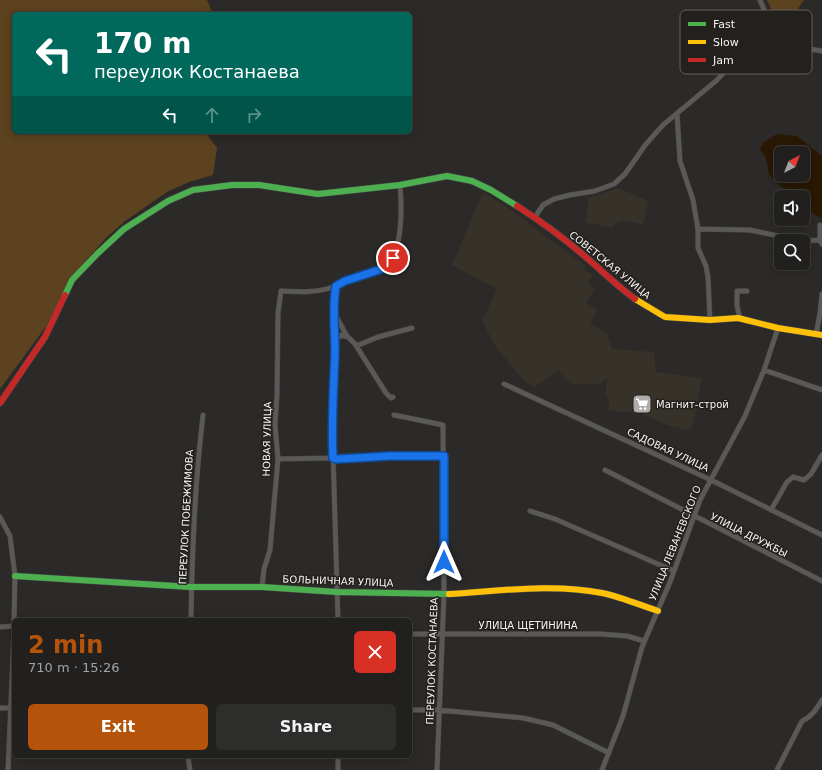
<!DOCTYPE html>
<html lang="en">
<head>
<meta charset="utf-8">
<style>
	body { margin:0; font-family:"DejaVu Sans",sans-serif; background:#2d2d2b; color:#f1f3f6; height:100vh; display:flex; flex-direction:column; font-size:15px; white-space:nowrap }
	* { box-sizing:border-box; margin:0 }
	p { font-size:13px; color:#a2a3a4 }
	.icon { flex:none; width:22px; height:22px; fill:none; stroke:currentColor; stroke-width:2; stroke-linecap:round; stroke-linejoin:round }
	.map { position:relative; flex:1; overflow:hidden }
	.details { position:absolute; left:12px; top:618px; width:400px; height:140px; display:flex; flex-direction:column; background:#21201e; border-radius:6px; box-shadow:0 2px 10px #0003,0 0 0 1px #3e3e3c }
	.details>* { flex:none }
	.hud { position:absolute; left:12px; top:12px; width:400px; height:122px; border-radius:6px; box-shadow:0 2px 10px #0003,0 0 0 1px #3e3e3c; background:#00695c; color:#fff; overflow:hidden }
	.needle { width:26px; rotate:42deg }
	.buttons { position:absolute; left:774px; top:146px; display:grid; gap:8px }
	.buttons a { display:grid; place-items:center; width:36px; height:36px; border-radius:6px; background:#21201e; box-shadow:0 2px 10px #0003,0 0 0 1px #3e3e3c; font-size:20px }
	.pin { position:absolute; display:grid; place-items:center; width:34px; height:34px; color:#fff; margin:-17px; border:2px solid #fff; border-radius:50%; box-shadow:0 1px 4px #0007 }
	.me { position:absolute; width:44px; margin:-22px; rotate:0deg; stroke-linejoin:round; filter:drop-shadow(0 0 3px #0008) }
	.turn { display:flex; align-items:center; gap:14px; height:84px; padding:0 16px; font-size:18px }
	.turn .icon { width:52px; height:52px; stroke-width:2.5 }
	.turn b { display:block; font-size:28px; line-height:34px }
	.lanes { display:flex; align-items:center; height:38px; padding:0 16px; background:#0003; justify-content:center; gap:20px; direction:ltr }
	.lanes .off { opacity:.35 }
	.round { display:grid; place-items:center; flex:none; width:42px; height:42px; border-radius:6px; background:#2d2d2b }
	.overview { display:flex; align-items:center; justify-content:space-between; height:68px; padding:0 16px }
	h1 { font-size:24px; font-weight:600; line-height:30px; color:#b45309 }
	.cta { display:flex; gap:8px; margin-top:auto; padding:8px 16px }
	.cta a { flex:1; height:46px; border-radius:6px; background:#b45309; color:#fff; font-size:16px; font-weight:600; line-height:46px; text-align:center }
	.cta a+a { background:#2d2d2b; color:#f1f3f6 }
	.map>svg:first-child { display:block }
	.built { fill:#363129 }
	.green { fill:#5c421e }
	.water { fill:#281804; fill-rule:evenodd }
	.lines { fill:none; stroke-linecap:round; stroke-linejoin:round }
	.street-casing { stroke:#494847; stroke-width:5.5 }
	.fast-casing { stroke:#494847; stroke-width:7 }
	.slow-casing { stroke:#494847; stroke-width:7 }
	.jam-casing { stroke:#494847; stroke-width:7 }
	.street { stroke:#5a5958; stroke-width:4.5 }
	.fast { stroke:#4caf50; stroke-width:6 }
	.slow { stroke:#ffc107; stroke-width:6 }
	.jam { stroke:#c62828; stroke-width:6 }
	.route-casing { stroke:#114b97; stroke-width:10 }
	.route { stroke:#1a73e8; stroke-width:7 }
	.labels { text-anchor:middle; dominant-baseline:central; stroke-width:3; stroke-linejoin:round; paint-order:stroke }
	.street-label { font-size:10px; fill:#f5f3f1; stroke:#23211d }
	.poi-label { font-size:10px; fill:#f5f3f1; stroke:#23211d; text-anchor:start }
	.key { fill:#23211d; stroke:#62605d; stroke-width:1 }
	.key-label { font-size:11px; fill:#f5f3f1 }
</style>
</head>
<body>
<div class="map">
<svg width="822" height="770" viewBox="0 0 822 770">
	<rect width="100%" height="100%" fill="#2c2a28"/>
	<path class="built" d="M619 188 648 201 647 210 643 225 623 220 616 223 612 228 596 224 586 223 588 198Z
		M483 192 508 208 585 265 584 269 593 275 588 283 595 288 586 303 598 309 590 324 607 333 612 349 654 352 656 372 702 378 693 426 688 430 667 425 641 413 609 411V398L606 397V386L608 378 597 385 590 384 572 385 558 371 534 387 525 382 495 346 481 319H483L497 289 452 265Z"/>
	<path class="green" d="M0 0H207L213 14H14V132H205L217 148 213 175 189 182 167 192 125 221 107 237 68 280 62 296 47 325 0 389Z
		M767 0H804C796 10 793 19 794 32L788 37 778 24Z"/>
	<path class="water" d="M777 134 797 136 822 156V219C819 216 817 216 814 214 809 211 804 202 803 197L782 187 775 181 769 174 766 158 760 149 764 142ZM781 153H803V175H781Z"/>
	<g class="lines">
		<defs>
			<path id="street" d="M760 0 768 19 782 44
				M677 114 680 161 693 200 698 229V248L706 266 708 277 710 320
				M535 217 543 205 554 199 570 195 595 191 614 184 625 174 646 144 663 125 717 80 726 70 749 53 782 44 822 51
				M820 225V240L822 244
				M698 229 750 230 802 241 820 240
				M336 286 334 300 335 349 332 419 338 620
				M336 316 347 336
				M740 319 737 306V291H747
				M816 335 820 313 822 294
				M335 341 341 335 348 337 355 344 386 393 391 398 393 397
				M356 346 378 337 412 328
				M764 370 822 390
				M504 384 711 480 822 535
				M394 415 443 425 444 594 437 770
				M278 459 333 458 337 459 390 456H444
				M605 470 822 581
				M771 510 787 482 793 477 804 480 811 474 822 455
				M530 511 555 519 674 571
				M0 517 10 536 15 576 14 620
				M262 587 264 569 270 550 278 459 275 424 277 395 278 313 281 291C300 292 318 293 336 286 341 284 345 281 350 279 360 276 375 274 385 267 403 254 402 206 400 185
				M191 620C192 552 195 482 203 415
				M0 627 14 626
				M410 634H600L627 636 644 641
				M0 708H14
				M410 710H439L523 718 553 725 609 753
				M188 756 190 770
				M8 770 14 631
				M338 770V756
				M602 770 623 716 642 647 670 582 700 500 745 416 764 370 778 328
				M777 770 802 721C812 717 817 708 822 700"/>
			<path id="fast" d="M65 295 72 280 97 254 124 229 168 201 193 190 232 185H259L318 194 400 185 447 176 472 181 491 190 517 206
				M15 576 191 587H262L337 592 449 594"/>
			<path id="slow" d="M635 299 665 317 710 320 738 318 778 328 822 335
				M449 594C499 591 553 583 602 593 621 597 640 605 658 611"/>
			<path id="jam" d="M517 206C539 220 561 236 581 253 599 268 616 285 635 299
				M0 403 45 337 65 295"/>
		</defs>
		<use href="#street" class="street-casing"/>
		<use href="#fast" class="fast-casing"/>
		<use href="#slow" class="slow-casing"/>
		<use href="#jam" class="jam-casing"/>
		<use href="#street" class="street"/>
		<use href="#fast" class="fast"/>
		<use href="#slow" class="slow"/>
		<use href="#jam" class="jam"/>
	</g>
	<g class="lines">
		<defs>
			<path id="route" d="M393 258 385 268 345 281 336 286C332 307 335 329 335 350 334 386 331 422 333 458L337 459 390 456H444V562"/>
		</defs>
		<use href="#route" class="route-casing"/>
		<use href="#route" class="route"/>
	</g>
	<defs>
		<symbol id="supermarket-square" viewBox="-11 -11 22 22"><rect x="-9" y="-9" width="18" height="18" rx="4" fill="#afadab" stroke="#23211d"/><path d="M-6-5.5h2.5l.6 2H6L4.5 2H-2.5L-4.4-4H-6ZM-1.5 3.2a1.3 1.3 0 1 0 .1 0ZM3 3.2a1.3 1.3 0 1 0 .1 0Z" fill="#fff"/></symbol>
	</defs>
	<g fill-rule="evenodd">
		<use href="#supermarket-square" x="631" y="393" width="22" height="22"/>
	</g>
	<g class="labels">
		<g class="street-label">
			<text transform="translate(610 265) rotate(39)">СОВЕТСКАЯ УЛИЦА</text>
			<text transform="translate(267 439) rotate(-89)">НОВАЯ УЛИЦА</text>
			<text transform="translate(668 450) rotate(25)">САДОВАЯ УЛИЦА</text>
			<text transform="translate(186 517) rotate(-87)">ПЕРЕУЛОК ПОБЕЖИМОВА</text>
			<text transform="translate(749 535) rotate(27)">УЛИЦА ДРУЖБЫ</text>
			<text transform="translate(675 543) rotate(-68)">УЛИЦА ЛЕВАНЕВСКОГО</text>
			<text transform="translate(338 581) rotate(2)">БОЛЬНИЧНАЯ УЛИЦА</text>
			<text x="528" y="625">УЛИЦА ЩЕТИНИНА</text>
			<text transform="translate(432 661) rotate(-88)">ПЕРЕУЛОК КОСТАНАЕВА</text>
		</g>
		<g class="poi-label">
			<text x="656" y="404">Магнит-строй</text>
		</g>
	</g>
	<rect x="680" y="10" width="132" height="64" rx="6" class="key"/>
	<rect x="688" y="22" width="18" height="4" fill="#4caf50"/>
	<rect x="688" y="40" width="18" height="4" fill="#ffc107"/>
	<rect x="688" y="58" width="18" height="4" fill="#c62828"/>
	<g class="key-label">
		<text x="713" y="28">Fast</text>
		<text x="713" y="46">Slow</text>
		<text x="713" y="64">Jam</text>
	</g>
</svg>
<div class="buttons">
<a><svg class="needle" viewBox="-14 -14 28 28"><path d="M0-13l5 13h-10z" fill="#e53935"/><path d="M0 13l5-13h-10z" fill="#a2a3a4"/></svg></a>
<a><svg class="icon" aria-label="sound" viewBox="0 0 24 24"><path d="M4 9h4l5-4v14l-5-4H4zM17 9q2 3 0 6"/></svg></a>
<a><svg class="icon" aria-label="search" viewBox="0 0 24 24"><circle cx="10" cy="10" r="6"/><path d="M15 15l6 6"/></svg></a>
</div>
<div class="pin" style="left:393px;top:258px;background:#d93025"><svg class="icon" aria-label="arrive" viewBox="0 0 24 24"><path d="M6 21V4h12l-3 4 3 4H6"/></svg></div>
<svg class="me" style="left:444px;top:562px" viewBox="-20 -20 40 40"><path d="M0-17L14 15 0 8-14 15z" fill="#1a73e8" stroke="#fff" stroke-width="4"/></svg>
<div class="hud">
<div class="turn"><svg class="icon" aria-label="left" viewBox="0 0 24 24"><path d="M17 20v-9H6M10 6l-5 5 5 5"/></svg><div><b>170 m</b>переулок Костанаева</div></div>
<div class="lanes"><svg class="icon" aria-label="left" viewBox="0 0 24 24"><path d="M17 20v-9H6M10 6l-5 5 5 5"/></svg><svg class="icon off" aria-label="ahead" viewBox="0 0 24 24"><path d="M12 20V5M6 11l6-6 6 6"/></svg><svg class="icon off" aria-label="right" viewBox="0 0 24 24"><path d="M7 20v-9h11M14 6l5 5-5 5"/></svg></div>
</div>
<section class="details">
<div class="overview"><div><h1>2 min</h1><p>710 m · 15:26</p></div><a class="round" style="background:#d93025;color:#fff"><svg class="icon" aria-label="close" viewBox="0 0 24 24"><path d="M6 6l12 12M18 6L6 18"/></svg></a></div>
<div class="cta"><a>Exit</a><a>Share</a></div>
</section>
</div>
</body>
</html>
